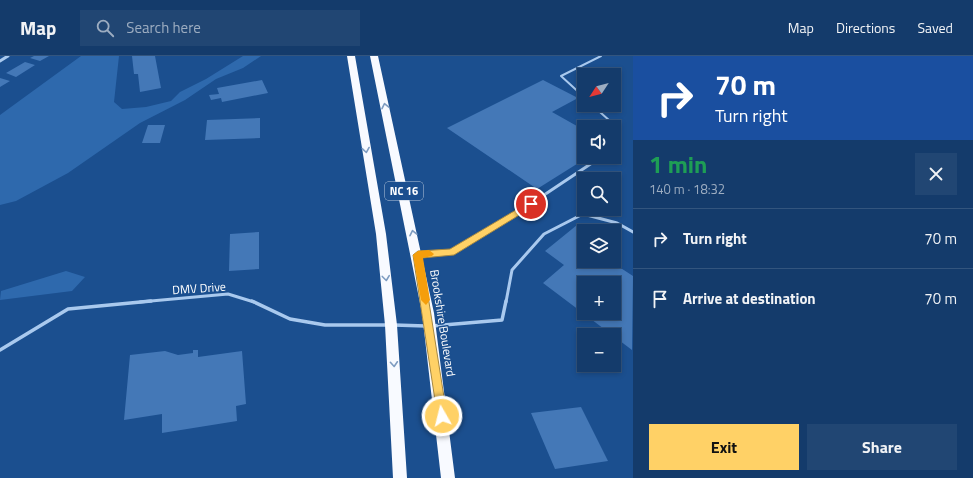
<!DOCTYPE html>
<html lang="en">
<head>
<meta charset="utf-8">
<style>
	body { margin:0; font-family:"Titillium Web",sans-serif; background:#214673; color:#f1f3f6; height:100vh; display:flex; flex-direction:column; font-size:15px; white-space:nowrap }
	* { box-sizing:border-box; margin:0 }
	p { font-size:13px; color:#9dadc1 }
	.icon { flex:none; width:22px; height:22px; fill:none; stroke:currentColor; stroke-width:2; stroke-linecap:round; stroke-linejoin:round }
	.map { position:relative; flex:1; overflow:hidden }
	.sheet { display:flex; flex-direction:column; background:#143b6b; width:340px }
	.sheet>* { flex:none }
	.top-card { background:#1a4fa0; color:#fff; overflow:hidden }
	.needle { width:26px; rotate:234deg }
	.buttons { position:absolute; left:577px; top:12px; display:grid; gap:8px }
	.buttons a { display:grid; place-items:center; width:44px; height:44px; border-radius:0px; background:#143b6b; box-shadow:0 2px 6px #0003,0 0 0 1px #33557e; font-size:20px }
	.pin { position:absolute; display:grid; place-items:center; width:34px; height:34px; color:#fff; margin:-17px; border:2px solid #fff; border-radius:50%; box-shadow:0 1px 4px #0007 }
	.me { position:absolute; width:44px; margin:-22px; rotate:352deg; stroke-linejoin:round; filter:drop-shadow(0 0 3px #0008) }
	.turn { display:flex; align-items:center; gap:14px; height:84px; padding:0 16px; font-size:18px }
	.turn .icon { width:52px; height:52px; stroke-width:2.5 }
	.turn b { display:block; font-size:28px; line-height:34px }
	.round { display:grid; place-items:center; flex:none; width:42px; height:42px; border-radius:0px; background:#214673 }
	.summary { display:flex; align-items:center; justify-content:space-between; height:68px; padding:0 16px }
	h1 { font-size:24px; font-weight:700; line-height:30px; color:#1e9e55 }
	.primary-button { display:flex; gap:8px; margin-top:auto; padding:8px 16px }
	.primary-button a { flex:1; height:46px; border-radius:0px; background:#ffd166; color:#111; font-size:16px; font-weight:700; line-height:46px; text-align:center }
	.primary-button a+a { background:#214673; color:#f1f3f6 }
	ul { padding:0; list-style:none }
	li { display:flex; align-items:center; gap:12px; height:60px; padding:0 16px; border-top:1px solid #33557e }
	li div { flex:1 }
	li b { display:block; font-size:15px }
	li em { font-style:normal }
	header { display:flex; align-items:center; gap:24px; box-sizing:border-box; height:56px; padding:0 20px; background:#143b6b; border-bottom:1px solid #33557e }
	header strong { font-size:19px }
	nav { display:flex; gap:22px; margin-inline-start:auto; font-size:14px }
	.search { width:280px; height:36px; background:#214673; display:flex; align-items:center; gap:10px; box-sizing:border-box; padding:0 14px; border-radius:0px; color:#9dadc1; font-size:15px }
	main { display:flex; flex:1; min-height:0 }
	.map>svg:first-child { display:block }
	.green { fill:#2e69ad }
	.building { fill:#4478b7; fill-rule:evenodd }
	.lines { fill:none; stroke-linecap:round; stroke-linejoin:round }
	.service-far2 { stroke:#a9c9ee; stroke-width:2 }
	.service-far1 { stroke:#a9c9ee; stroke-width:3 }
	.service { stroke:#a9c9ee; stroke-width:3.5 }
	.minor { stroke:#a9c9ee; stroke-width:3 }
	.trunk { fill:#f8faff; fill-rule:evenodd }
	.oneway { stroke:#7e9cc1 }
	.route { fill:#ffd166; stroke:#a68842 }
	.slow { fill:#f59e0b }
	.labels { text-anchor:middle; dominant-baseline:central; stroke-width:3; stroke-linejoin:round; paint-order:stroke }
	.shield { fill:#1b4f8f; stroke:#bbcadd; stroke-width:1 }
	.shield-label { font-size:11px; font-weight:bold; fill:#fff }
	.street-label { font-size:12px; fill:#fff; stroke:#1b4f8f }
</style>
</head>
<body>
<header>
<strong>Map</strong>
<div class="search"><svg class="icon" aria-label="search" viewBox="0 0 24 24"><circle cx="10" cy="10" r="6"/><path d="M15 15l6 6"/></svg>Search here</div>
<nav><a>Map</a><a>Directions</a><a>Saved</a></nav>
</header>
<main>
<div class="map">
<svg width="633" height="422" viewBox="0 0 633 422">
	<rect width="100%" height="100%" fill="#1b4f8f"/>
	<path class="green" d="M81 0H119L114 46 122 53 146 51 171 45 180 36 206 23 243 0H261L243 12 216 23 185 44 140 67 68 117 16 145 0 149V59Z
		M66 215 85 221 72 235 0 244 1 235Z"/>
	<path class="building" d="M34 0H49L40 5 30 2Z
		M132 0H155L161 32 140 36 138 18H134Z
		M25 6 35 9 16 21 6 17Z
		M0 22 10 25 0 31Z
		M262 24 268 37 222 46 221 42 211 44 209 39 219 38 217 32Z
		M543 24 578 42 552 56 584 74V80L576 85 584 90V101H588L537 133 447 72Z
		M260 62V82L205 84 207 64Z
		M148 69H165L160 87H142Z
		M577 169 586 175H584V205H610L633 220 632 294 543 227 564 209 545 195ZM584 227H614V257H584Z
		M259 176V213L229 215 230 178Z
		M193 294H198V301L242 295 246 348 236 350 237 365 162 377V358L124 364 130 299 165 295 178 299 193 297Z
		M581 351 608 405 555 413 531 357Z"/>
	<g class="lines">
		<path class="service-far2" d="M584 41 561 20 601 0
			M592 49 610 65 612 71
			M591 108 602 101"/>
		<path class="service-far1" d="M417 199 451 196 520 155 592 107
			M140 246 228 238 254 246
			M506 246 512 214 544 178 583 158 617 167 633 176"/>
		<path class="service" d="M252 245 290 263 325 269H388
			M394 269 426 270
			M432 270 502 264 506 245
			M0 294 68 253 151 245"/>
		<path class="minor" d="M0 5 8 0"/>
		<path class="trunk" d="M347 0H355L386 178 397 269 407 422H393L385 269 376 178Z
			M370 0H378L434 257 455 422H441L422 257Z"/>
	</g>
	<defs><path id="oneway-chevron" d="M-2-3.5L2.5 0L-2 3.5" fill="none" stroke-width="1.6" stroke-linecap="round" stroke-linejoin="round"/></defs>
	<g class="oneway">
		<use href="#oneway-chevron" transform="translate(385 50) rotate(-102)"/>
		<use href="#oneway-chevron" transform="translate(366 94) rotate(81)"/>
		<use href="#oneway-chevron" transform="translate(413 177) rotate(-102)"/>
		<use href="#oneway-chevron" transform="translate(386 222) rotate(83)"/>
		<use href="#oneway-chevron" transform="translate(394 308) rotate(86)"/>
	</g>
	<path class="route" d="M531 145 534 146V150L454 199 422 202 447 360 446 364 442 366 438 364 413 199 418 195 450 193Z"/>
	<path class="slow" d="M429 194 434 198 432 200 423 202 430 244 426 249 421 244 413 199 418 195Z"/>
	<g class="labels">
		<rect class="shield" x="385" y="126" width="38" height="18" rx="3"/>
		<g class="shield-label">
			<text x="404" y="135">NC 16</text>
		</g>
		<g class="street-label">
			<text transform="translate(199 232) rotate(-4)">DMV Drive</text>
			<text transform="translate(443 267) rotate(81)">Brookshire Boulevard</text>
		</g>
	</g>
</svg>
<div class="buttons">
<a><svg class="needle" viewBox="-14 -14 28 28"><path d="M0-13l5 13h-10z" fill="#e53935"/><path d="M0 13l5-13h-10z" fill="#9dadc1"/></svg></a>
<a><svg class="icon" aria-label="sound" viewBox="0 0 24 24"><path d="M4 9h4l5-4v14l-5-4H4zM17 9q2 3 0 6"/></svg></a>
<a><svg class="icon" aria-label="search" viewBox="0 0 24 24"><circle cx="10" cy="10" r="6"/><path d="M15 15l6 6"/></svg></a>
<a><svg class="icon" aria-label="layers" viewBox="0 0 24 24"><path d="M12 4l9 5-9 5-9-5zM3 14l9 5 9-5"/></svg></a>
<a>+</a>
<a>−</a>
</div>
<div class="pin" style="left:531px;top:148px;background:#d93025"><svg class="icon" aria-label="arrive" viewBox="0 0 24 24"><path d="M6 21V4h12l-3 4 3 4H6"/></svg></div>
<svg class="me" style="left:442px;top:360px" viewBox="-20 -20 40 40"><circle r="17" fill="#ffd166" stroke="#fff" stroke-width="3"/><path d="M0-11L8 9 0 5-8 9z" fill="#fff"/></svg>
</div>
<section class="sheet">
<div class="top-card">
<div class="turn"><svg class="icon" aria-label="right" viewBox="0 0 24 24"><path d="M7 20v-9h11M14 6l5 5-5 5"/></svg><div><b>70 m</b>Turn right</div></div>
</div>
<div class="summary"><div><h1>1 min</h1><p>140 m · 18:32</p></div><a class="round"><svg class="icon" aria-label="close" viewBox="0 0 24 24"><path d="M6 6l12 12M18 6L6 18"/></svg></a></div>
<ul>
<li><svg class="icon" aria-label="right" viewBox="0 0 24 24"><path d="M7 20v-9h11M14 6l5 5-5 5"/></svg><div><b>Turn right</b></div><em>70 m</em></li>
<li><svg class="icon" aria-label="arrive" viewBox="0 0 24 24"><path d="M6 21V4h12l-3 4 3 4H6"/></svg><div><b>Arrive at destination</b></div><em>70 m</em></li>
</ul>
<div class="primary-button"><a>Exit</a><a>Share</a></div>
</section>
</main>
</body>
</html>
